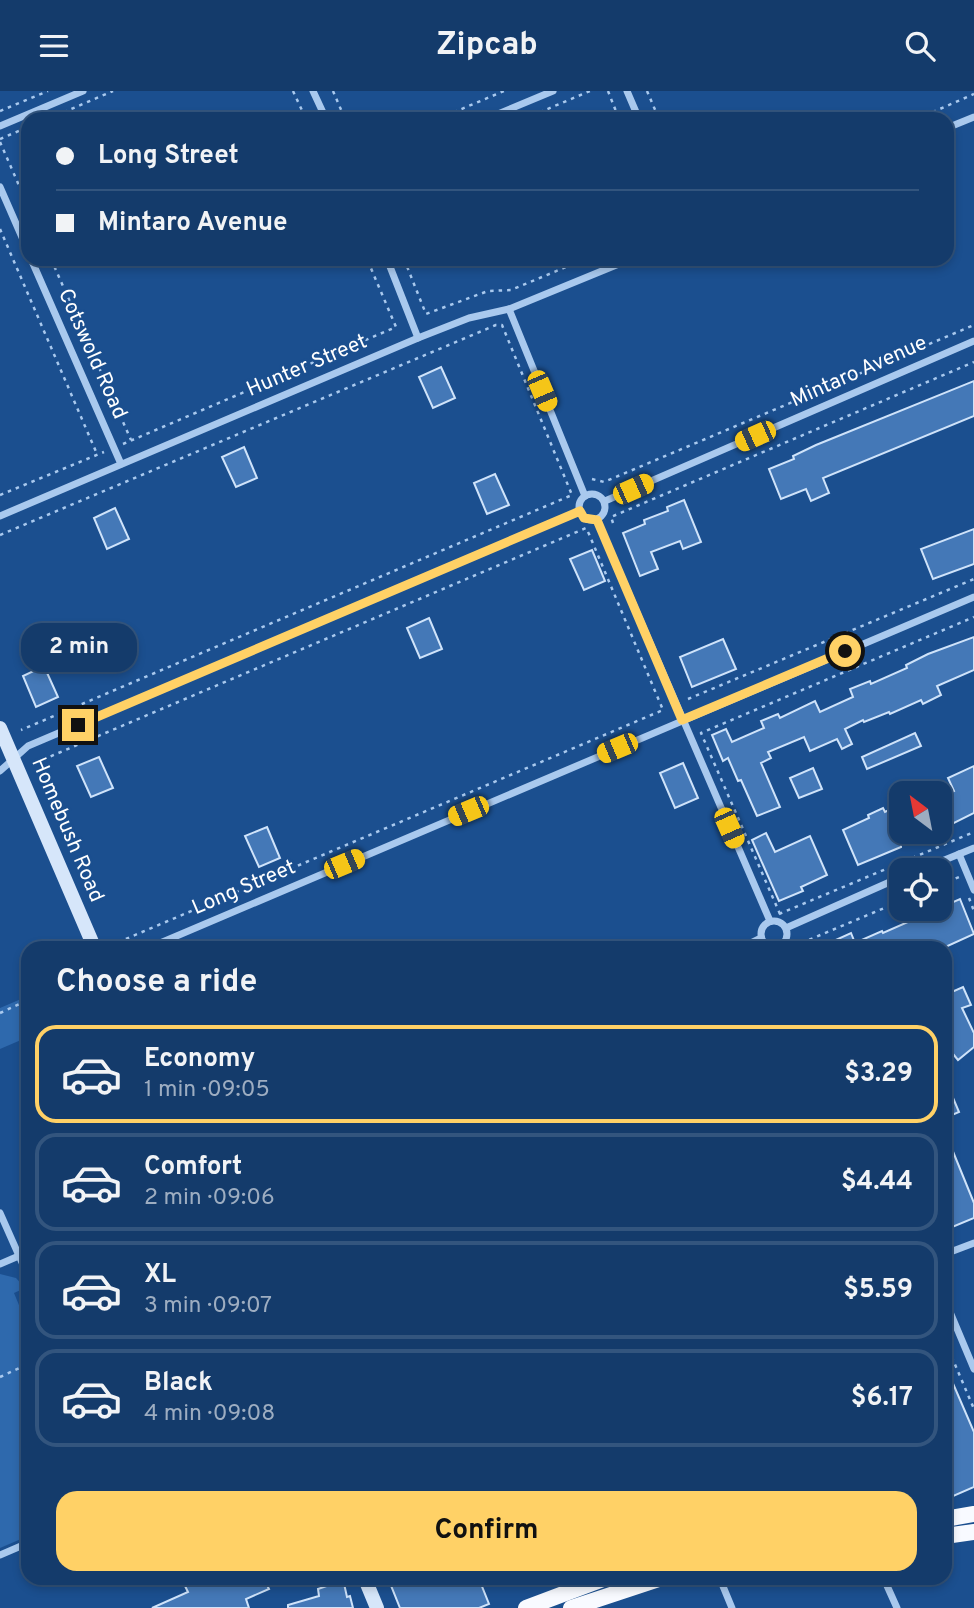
<!DOCTYPE html>
<meta charset="utf-8">
<style>
body{margin:0;font-family:Overpass,sans-serif;background:#214673;color:#f1f3f6;height:100vh;display:flex;flex-direction:column;font-size:26px;white-space:nowrap}
*{box-sizing:border-box;margin:0}
p{font-size:23px;color:#9dadc1}
.icon{flex:none;width:38px;height:38px;fill:none;stroke:currentColor;stroke-width:2;stroke-linecap:round;stroke-linejoin:round}
.map{position:relative;flex:1;overflow:hidden}
.details{position:absolute;left:21px;top:850px;width:931px;height:644px;display:flex;flex-direction:column;background:#143b6b;border-radius:21px;box-shadow:0 4px 10px #0003,0 0 0 2px #33557e}
.details>*{flex:none}
.guide{position:absolute;left:21px;top:21px;width:933px;height:154px;border-radius:21px;box-shadow:0 4px 10px #0003,0 0 0 2px #33557e;display:grid;align-content:center;height:154px;padding:0 35px;background:#143b6b}
.needle{width:46px;rotate:328deg}
.tools{position:absolute;left:889px;top:690px;display:grid;gap:14px}
.tools a{display:grid;place-items:center;width:63px;height:63px;border-radius:14px;background:#143b6b;box-shadow:0 4px 10px #0003,0 0 0 2px #33557e;font-size:35px}
.end{position:absolute;width:32px;height:32px;margin:-16px;border:9px solid #ffd166;background:#111;box-shadow:0 0 0 4px #111}
.from{border-radius:50%}
.bubble{position:absolute;height:49px;border-radius:21px;background:#143b6b;box-shadow:0 4px 10px #0003,0 0 0 2px #33557e;font-size:23px;font-weight:700;line-height:49px;text-align:center}
.car{position:absolute;width:21px;height:42px;margin:-21px -10px;border-radius:9px;box-shadow:0 0 5px 2px #0007;background:linear-gradient(#f5c518 24%,#345 0 40%,#f5c518 0 76%,#345 0 86%,#f5c518 0)}
.guide b{display:flex;align-items:center;gap:24px;height:66px;font-size:26px}
.guide b+b{border-top:2px solid #33557e}
.guide i{width:18px;height:18px;background:#f1f3f6}
ul{padding:0;list-style:none}
li{display:flex;align-items:center;gap:21px;height:98px;margin:0 14px 10px;padding:0 21px;border:4px solid #33557e;border-radius:21px}
li div{flex:1}
li b{display:block;font-size:26px}
li em{font-style:normal;font-weight:700}
li.current{border-color:#ffd166}
li>.icon{width:63px;height:63px;stroke-width:1.5}
h2{padding:0 35px;font-size:32px;line-height:84px}
.primary-button{display:flex;gap:14px;margin-top:auto;padding:14px 35px}
.primary-button a{flex:1;height:80px;border-radius:21px;background:#ffd166;color:#111;font-size:28px;font-weight:700;line-height:80px;text-align:center}
header{display:flex;justify-content:space-between;align-items:center;height:91px;padding:0 35px;background:#143b6b;font-size:32px;font-weight:700}
.map>svg:first-child{display:block}
.green{fill:#2e69ad}
.building{fill:#4478b7;stroke:#cfe3fa;stroke-width:2}
.lines{fill:none;stroke-linecap:round;stroke-linejoin:round}
.path{stroke:#a9c9ee;stroke-width:2.5;stroke-dasharray:3.5 5;stroke-linecap:butt}
.minor{stroke:#a9c9ee;stroke-width:7}
.secondary{stroke:#d6e6fa;stroke-width:14}
.trunk{stroke:#f8faff;stroke-width:16}
.route{stroke:#ffd166;stroke-width:9}
.labels{text-anchor:middle;dominant-baseline:central;stroke-width:5;stroke-linejoin:round;paint-order:stroke}
.street-label{font-size:21px;fill:#fff;stroke:#1b4f8f}
</style>
<header><svg class="icon" aria-label="menu" viewBox="0 0 24 24"><path d="M4 6h16M4 12h16M4 18h16"/></svg>Zipcab<svg class="icon" aria-label="search" viewBox="0 0 24 24"><circle cx="10" cy="10" r="6"/><path d="M15 15l6 6"/></svg></header>
<div class="map">
<svg width="974" height="1517" viewBox="0 0 974 1517">
<rect width="100%" height="100%" fill="#1b4f8f"/>
<g class="green">
<path d="M28 905V946L0 958V917Z"/>
<path d="M0 1183 16 1187 25 1197 14 1202 28 1236V1445L0 1457Z"/>
</g>
<g class="building">
<path d="M441 276 455 307 433 317 419 286Z"/>
<path d="M974 290V325L823 387 829 402 811 410 806 398 781 408 769 378 794 368 793 365 816 354Z"/>
<path d="M244 356 257 387 236 396 222 366Z"/>
<path d="M495 383 509 414 487 423 474 392Z"/>
<path d="M684 409 701 451 683 458 680 450 651 461 658 478 640 485 623 442 645 433 644 429 668 420 667 416Z"/>
<path d="M115 417 129 448 107 458 94 427Z"/>
<path d="M974 438V473L933 488 921 458Z"/>
<path d="M592 459 605 490 584 499 570 468Z"/>
<path d="M429 527 442 558 420 567 407 537Z"/>
<path d="M974 546V579L937 595 941 604 923 613 921 609 890 623 889 621 864 631 863 629 845 638 852 653 842 658 837 648 810 660 804 646 768 661 771 667 761 672 780 716 757 725 741 689 738 690 728 667 723 670 712 644 726 638 732 651 764 637 761 630 778 623 780 627 815 610 820 621 853 606 850 598 870 590 871 593 907 577 906 574 928 563Z"/>
<path d="M723 548 736 578 692 596 680 566Z"/>
<path d="M44 575 58 606 36 616 23 585Z"/>
<path d="M915 642 921 655 867 678 862 666Z"/>
<path d="M99 666 113 697 91 706 77 675Z"/>
<path d="M683 672 698 707 675 717 660 682Z"/>
<path d="M974 675V722L940 739V707L954 700 948 687Z"/>
<path d="M813 677 822 698 799 707 790 687Z"/>
<path d="M901 713V740H927L901 752V756L858 774 843 739 869 727 868 724 883 717 885 721Z"/>
<path d="M267 736 280 767 259 776 245 745Z"/>
<path d="M766 742 775 761 810 745 827 784 801 796 803 800 779 810 752 749Z"/>
<path d="M960 808 974 843 941 858H816L851 842 855 852 882 840 883 842Z"/>
<path d="M963 896 971 914 962 917 974 942V956L958 969 949 958 945 960V904Z"/>
<path d="M945 988 959 1021 945 1027Z"/>
<path d="M945 1041 974 1112V1127L945 1139Z"/>
<path d="M945 1274 974 1341V1396L951 1406 945 1391Z"/>
<path d="M200 1488H264L269 1498 246 1508 249 1517H152L188 1501 185 1495Z"/>
<path d="M334 1488H343L347 1506 350 1505 353 1517H288V1514L319 1505 318 1498 327 1495 325 1490Z"/>
<path d="M401 1488H479L489 1513 479 1517H400L390 1492Z"/>
</g>
<g class="lines">
<g class="path">
<path d="M293 0 306 28"/>
<path d="M333 0 345 28"/>
<path d="M608 0 619 28"/>
<path d="M647 0 659 28"/>
<path d="M0 20 48 0"/>
<path d="M48 28 113 0"/>
<path d="M438 28 504 0"/>
<path d="M524 28 590 0"/>
<path d="M917 28 974 3"/>
<path d="M0 48 28 36"/>
<path d="M0 51 28 115"/>
<path d="M0 138 97 363"/>
<path d="M51 168 131 349"/>
<path d="M404 168 426 223 488 200 511 199 585 168"/>
<path d="M123 353 396 236 367 168"/>
<path d="M592 388 604 391 974 234"/>
<path d="M0 404 104 361"/>
<path d="M613 432 611 426 974 271"/>
<path d="M0 444 496 234H502L572 404 21 639"/>
<path d="M688 608 974 488"/>
<path d="M35 672 586 437 589 443 663 619 114 853"/>
<path d="M940 794 959 786"/>
<path d="M969 807 974 820"/>
<path d="M779 823 974 741"/>
<path d="M780 823 701 642 974 526"/>
<path d="M796 858 799 853 901 810"/>
<path d="M0 922 28 909"/>
<path d="M945 1250 974 1318"/>
<path d="M0 1286 28 1273"/>
</g>
<g class="minor">
<path d="M313 0 326 28"/>
<path d="M627 0 639 28"/>
<path d="M486 28 553 0"/>
<path d="M0 35 83 0"/>
<path d="M947 37 974 26"/>
<path d="M0 96 28 160"/>
<path d="M31 168 121 373"/>
<path d="M387 168 418 247"/>
<path d="M509 218 585 405"/>
<circle cx="592" cy="416" r="13"/>
<path d="M605 410 974 250"/>
<path d="M0 425 418 247 469 227 509 218 631 168"/>
<path d="M597 429 770 830"/>
<path d="M0 680 28 655 580 420"/>
<path d="M959 763 974 799"/>
<path d="M920 779 974 757"/>
<circle cx="774" cy="843" r="13"/>
<path d="M786 837 901 786"/>
<path d="M146 858 974 506"/>
<path d="M739 858 761 847"/>
<path d="M0 1122 28 1185"/>
<path d="M945 1163 974 1152"/>
<path d="M0 1173 28 1161"/>
<path d="M945 1209 974 1278"/>
<path d="M0 1464 28 1452"/>
<path d="M720 1488 732 1517"/>
<path d="M884 1488 897 1517"/>
</g>
<g class="secondary">
<path d="M0 637 95 858"/>
<path d="M365 1488 377 1517"/>
</g>
<g class="trunk">
<path d="M945 1428 974 1423"/>
<path d="M945 1445 974 1441"/>
<path d="M526 1517 603 1488"/>
<path d="M571 1517 659 1488"/>
</g>
</g>
<g class="lines">
<path class="route" d="M78 634 580 420 584 427 597 429 682 629 845 560"/>
</g>
<g class="labels">
<g class="street-label">
<text transform="translate(92 263) rotate(66)">Cotswold Road</text>
<text transform="translate(307 275) rotate(-23)">Hunter Street</text>
<text transform="translate(859 281) rotate(-24)">Mintaro Avenue</text>
<text transform="translate(67 739) rotate(67)">Homebush Road</text>
<text transform="translate(244 797) rotate(-23)">Long Street</text>
</g>
</g>
</svg>
<div class="tools">
<a><svg class="needle" viewBox="-14 -14 28 28"><path d="M0-13l5 13h-10z" fill="#e53935"/><path d="M0 13l5-13h-10z" fill="#9dadc1"/></svg></a>
<a><svg class="icon" aria-label="locate" viewBox="0 0 24 24"><circle cx="12" cy="12" r="6"/><path d="M12 2v4M12 18v4M2 12h4M18 12h4"/></svg></a>
</div>
<i class="end from" style="left:845px;top:560px"></i>
<i class="end" style="left:78px;top:634px"></i>
<div class="bubble" style="left:21px;top:532px;width:116px">2 min</div>
<i class="car" style="left:542px;top:300px;rotate:157deg"></i>
<i class="car" style="left:755px;top:345px;rotate:246deg"></i>
<i class="car" style="left:633px;top:398px;rotate:66deg"></i>
<i class="car" style="left:617px;top:657px;rotate:247deg"></i>
<i class="car" style="left:468px;top:720px;rotate:247deg"></i>
<i class="car" style="left:729px;top:737px;rotate:156deg"></i>
<i class="car" style="left:344px;top:773px;rotate:67deg"></i>
<div class="guide">
<b><i class="from"></i>Long Street</b>
<b><i></i>Mintaro Avenue</b>
</div>
<section class="details">
<h2>Choose a ride</h2>
<ul>
<li class="current"><svg class="icon" aria-label="car" viewBox="0 0 24 24"><path d="M5 17H2v-5l4-1 3-4h7l3 4 3 1v5h-3M9 17h6M6 11h13"/><circle cx="7" cy="17" r="2"/><circle cx="17" cy="17" r="2"/></svg><div><b>Economy</b><p>1 min · 09:05</p></div><em>$3.29</em></li>
<li><svg class="icon" aria-label="car" viewBox="0 0 24 24"><path d="M5 17H2v-5l4-1 3-4h7l3 4 3 1v5h-3M9 17h6M6 11h13"/><circle cx="7" cy="17" r="2"/><circle cx="17" cy="17" r="2"/></svg><div><b>Comfort</b><p>2 min · 09:06</p></div><em>$4.44</em></li>
<li><svg class="icon" aria-label="car" viewBox="0 0 24 24"><path d="M5 17H2v-5l4-1 3-4h7l3 4 3 1v5h-3M9 17h6M6 11h13"/><circle cx="7" cy="17" r="2"/><circle cx="17" cy="17" r="2"/></svg><div><b>XL</b><p>3 min · 09:07</p></div><em>$5.59</em></li>
<li><svg class="icon" aria-label="car" viewBox="0 0 24 24"><path d="M5 17H2v-5l4-1 3-4h7l3 4 3 1v5h-3M9 17h6M6 11h13"/><circle cx="7" cy="17" r="2"/><circle cx="17" cy="17" r="2"/></svg><div><b>Black</b><p>4 min · 09:08</p></div><em>$6.17</em></li>
</ul>
<div class="primary-button"><a>Confirm</a></div>
</section>
</div>
